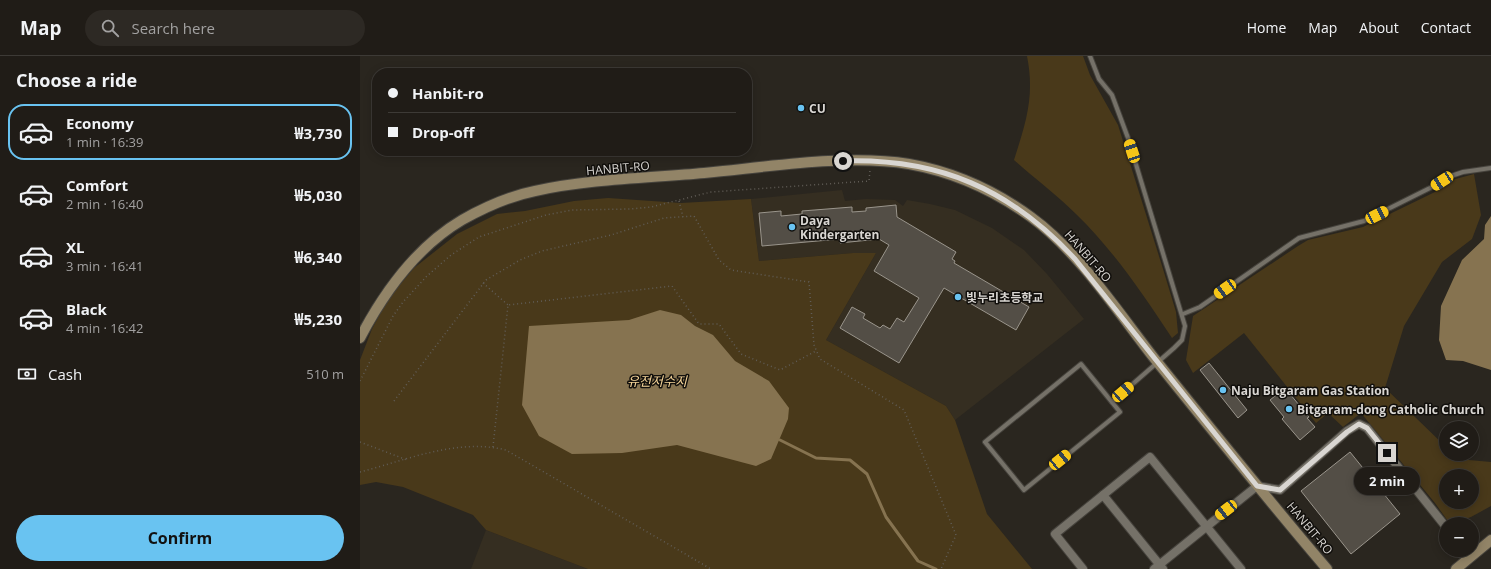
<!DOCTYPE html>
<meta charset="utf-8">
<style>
body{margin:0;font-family:"Open Sans","Noto Sans KR",sans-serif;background:#2d2924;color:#f1f3f6;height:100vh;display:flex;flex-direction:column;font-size:15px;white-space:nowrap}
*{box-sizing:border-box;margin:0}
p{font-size:13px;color:#a2a1a1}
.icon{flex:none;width:22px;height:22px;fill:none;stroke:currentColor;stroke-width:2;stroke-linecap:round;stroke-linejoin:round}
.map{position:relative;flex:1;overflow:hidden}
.side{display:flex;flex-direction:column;background:#201c17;width:360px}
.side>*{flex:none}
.top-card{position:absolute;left:12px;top:12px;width:380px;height:88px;border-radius:16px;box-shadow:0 2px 10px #0003,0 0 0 1px #3d3a36;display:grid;align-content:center;height:88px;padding:0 16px;background:#201c17}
.buttons{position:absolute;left:1079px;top:365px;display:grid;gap:8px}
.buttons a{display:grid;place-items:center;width:40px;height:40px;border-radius:50%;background:#201c17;box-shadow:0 2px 10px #0003,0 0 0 1px #3d3a36;font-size:20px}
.end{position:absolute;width:18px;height:18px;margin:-9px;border:5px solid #d9d6d2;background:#111;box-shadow:0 0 0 2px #111}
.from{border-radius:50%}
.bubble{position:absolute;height:28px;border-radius:14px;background:#201c17;box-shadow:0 2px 10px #0003,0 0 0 1px #3d3a36;font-size:13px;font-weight:700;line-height:28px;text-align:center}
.car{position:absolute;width:12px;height:24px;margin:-12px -6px;border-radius:5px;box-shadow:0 0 3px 1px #0007;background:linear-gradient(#f5c518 24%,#345 0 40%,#f5c518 0 76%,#345 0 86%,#f5c518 0)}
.top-card b{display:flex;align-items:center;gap:14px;height:38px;font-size:15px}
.top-card b+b{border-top:1px solid #3d3a36}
.top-card i{width:10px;height:10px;background:#f1f3f6}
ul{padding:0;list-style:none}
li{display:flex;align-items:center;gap:12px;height:56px;margin:0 8px 6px;padding:0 8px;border:2px solid transparent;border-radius:16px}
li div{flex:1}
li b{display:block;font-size:15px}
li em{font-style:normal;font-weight:700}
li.on{border-color:#69c3f1}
li>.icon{width:36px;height:36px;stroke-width:1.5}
h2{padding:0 16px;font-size:18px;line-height:48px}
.pay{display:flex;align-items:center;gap:10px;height:44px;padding:0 16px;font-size:15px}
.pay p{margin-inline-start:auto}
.cta{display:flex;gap:8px;margin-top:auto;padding:8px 16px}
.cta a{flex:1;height:46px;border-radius:24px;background:#69c3f1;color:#111;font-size:16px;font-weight:700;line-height:46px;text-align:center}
header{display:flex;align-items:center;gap:24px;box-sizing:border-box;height:56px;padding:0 20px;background:#201c17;border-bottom:1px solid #3d3a36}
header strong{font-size:19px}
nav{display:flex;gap:22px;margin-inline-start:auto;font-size:14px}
.search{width:280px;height:36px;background:#2d2924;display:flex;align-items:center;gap:10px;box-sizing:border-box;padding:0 14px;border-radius:22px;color:#a2a1a1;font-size:15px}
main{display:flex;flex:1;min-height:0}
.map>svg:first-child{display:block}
.built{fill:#352e21}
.green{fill:#49391a;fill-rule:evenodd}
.water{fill:#867350}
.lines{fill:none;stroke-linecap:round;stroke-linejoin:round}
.stream{stroke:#867350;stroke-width:3}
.building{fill:#534e46;stroke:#9a958c}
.lane-casing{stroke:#46433d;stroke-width:6}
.street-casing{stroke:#46433d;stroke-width:10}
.secondary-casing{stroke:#46433d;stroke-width:12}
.path{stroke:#615d57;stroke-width:1.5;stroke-dasharray:1 3;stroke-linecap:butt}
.lane{stroke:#757168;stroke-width:4}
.street{stroke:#757168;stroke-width:8}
.secondary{stroke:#928467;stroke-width:10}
.route{stroke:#d9d6d2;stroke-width:5}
.poi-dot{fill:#69c3f1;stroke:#110f0c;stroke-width:1.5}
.labels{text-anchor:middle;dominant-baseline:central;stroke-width:3;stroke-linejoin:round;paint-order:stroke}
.poi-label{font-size:12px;font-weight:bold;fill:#d9d6d2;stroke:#110f0c;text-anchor:start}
.street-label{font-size:12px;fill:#d9d6d2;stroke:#110f0c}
.water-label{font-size:13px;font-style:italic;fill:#f6d599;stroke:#110f0c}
</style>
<header>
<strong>Map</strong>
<div class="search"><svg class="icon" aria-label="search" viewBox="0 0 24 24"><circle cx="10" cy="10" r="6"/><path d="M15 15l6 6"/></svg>Search here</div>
<nav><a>Home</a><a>Map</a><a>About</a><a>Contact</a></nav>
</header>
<main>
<section class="side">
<h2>Choose a ride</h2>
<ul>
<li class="on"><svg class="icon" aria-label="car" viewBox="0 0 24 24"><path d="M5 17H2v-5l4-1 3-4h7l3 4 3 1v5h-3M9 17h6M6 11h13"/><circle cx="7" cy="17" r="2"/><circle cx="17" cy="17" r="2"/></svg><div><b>Economy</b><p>1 min · 16:39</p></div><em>₩3,730</em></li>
<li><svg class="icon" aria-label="car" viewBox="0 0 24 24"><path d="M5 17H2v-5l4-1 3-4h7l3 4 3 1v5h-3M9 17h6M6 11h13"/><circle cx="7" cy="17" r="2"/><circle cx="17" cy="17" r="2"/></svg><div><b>Comfort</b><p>2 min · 16:40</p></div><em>₩5,030</em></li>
<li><svg class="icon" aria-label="car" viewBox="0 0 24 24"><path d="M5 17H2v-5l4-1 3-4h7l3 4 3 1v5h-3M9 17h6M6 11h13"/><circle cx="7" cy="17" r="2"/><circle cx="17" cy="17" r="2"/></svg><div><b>XL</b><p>3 min · 16:41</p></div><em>₩6,340</em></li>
<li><svg class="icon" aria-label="car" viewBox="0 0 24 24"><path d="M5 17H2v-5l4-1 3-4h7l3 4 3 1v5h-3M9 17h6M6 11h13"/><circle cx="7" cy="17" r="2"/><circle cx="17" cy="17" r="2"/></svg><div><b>Black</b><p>4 min · 16:42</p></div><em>₩5,230</em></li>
</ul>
<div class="pay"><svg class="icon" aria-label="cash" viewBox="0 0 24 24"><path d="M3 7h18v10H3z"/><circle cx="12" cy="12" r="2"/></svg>Cash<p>510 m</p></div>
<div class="cta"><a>Confirm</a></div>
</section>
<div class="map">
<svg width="1131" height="513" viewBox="0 0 1131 513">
<rect width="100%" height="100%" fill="#2a261f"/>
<g class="built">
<path d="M482 134 485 145 506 143 535 144 543 150 547 144 570 148 595 154 632 172 664 194 687 218 724 263 595 364 586 350 466 284 516 197H493L399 205 391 143Z"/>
<path d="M126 474 228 513H111Z"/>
</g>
<g class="green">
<path d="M667 0H723L730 19 758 69 803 213 816 256 818 277 812 282C783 238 754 195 716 158 697 139 674 122 654 104 666 66 675 40 667 0Z"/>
<path d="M1114 118 1121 159 1112 183 1082 206 1044 270 1025 332 1086 391V398H1093L1098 403 1131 406V450L1111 461 1090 468 1075 447 1001 357 983 371 968 357 956 367 884 277 833 317 826 304 833 260 938 190 948 184 1003 171 1077 135 1092 124ZM1086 420H1112V446H1086Z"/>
<path d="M248 142 321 147 391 143 399 205 493 197H516L466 284 586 350 595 364 627 458 672 513H228L126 474 113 459 43 431 16 426 0 429V304L12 273 28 243 54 212 97 178 137 158 165 155 214 145Z"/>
</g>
<g class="water">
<path d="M1131 160V314L1103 305 1086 304 1079 284 1081 250 1102 204 1124 183 1125 169Z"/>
<path d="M300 254 321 259 335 270 353 279 375 305 409 325 429 352 428 363 411 403 396 410 317 389 262 397 212 398 179 380 162 349 169 270 269 264Z"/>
</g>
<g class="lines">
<path class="stream" d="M420 384 456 402 490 404 507 418 526 461 558 505 576 513"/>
</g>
<g class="building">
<path d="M536 149 537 161 596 196 592 203 595 205 594 207 669 251 656 274 584 232 539 307 480 272 492 251 505 258 503 262 520 272 523 269 530 273 537 262 544 266 559 242 514 215 529 189 519 183 480 187V183L402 190 399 157 421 155V160L442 158V155L492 151V156L506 155V152Z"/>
<path d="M849 307 887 354 878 362 840 314Z"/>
<path d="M925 332 949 361 947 362 955 371 940 384 922 363 924 361 910 344Z"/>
<path d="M990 396 1040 458 991 498 941 435Z"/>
</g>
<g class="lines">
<defs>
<g id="lane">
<path d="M730 0 739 23 752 39 768 82 825 270 822 284 814 292 752 346"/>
<path d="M823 258 840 251 939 182 1004 165 1074 130 1091 120 1103 116 1131 112"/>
<path d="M721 308 760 356 664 434 625 386Z"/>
</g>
<g id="street">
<path d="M743 439 803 513"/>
<path d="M1104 494 1110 501"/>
<path d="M723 513 695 478 790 401 881 513"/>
<path d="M794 513 897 430 920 434 987 375 999 368 1007 372 1086 471"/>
</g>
<g id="secondary">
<path d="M0 282C24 236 58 190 102 164 125 151 150 140 175 135 229 123 289 122 344 117 408 111 486 98 549 108 594 116 634 134 671 161 718 195 758 256 794 302 851 373 908 444 967 513"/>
<path d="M1096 513 1131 484"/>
</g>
</defs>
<use href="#lane" class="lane-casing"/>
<use href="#street" class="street-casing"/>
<use href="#secondary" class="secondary-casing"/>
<g class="path">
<path d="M319 145 323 161"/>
<path d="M123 227 148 249"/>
<path d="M0 325 33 260 43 246 67 220 91 199 119 181 186 159 212 154 270 153 291 151 351 136 509 125 510 114"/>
<path d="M34 345 126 224 160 204 182 195 251 179 304 162 334 160 359 204 371 214 449 226 454 289 460 303 544 354 596 479 581 513"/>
<path d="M0 386 47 404"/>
<path d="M133 391 148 249 312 230 339 268H359L381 298 420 314 456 295"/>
<path d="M0 416C47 404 97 382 146 394L351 513"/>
</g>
<use href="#lane" class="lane"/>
<use href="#street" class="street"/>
<use href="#secondary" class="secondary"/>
</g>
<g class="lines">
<path class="route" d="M483 105C579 102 650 133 715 203L897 430 920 434 987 376 999 368 1007 372 1027 397"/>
</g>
<g class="poi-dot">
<circle cx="441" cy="52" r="4"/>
<circle cx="432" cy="171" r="4"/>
<circle cx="598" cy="241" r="4"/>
<circle cx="863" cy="334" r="4"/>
<circle cx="929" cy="353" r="4"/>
</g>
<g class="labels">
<g class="poi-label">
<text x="449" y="52">CU</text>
<text x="440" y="164">Daya<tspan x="440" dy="14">Kindergarten</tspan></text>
<text x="606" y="241">빛누리초등학교</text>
<text x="871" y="334">Naju Bitgaram Gas Station</text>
<text x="937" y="353">Bitgaram-dong Catholic Church</text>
</g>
<g class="street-label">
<text transform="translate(258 112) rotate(-5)">HANBIT-RO</text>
<text transform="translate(728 200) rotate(49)">HANBIT-RO</text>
<text transform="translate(950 472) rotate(50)">HANBIT-RO</text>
</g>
<g class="water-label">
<text x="297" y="325">유전저수지</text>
</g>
</g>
</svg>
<div class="buttons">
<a><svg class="icon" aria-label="layers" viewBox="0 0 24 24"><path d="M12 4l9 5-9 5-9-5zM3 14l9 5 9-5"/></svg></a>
<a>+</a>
<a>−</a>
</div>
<i class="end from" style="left:483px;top:105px"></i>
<i class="end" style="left:1027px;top:397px"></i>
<div class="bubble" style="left:994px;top:411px;width:66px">2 min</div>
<i class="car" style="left:772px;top:95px;rotate:342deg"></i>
<i class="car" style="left:1082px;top:125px;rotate:237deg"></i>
<i class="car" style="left:1017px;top:159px;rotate:63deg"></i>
<i class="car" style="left:865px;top:233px;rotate:235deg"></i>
<i class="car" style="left:763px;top:336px;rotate:49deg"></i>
<i class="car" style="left:700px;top:404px;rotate:51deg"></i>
<i class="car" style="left:866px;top:454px;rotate:232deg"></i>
<div class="top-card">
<b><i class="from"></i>Hanbit-ro</b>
<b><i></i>Drop-off</b>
</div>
</div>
</main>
